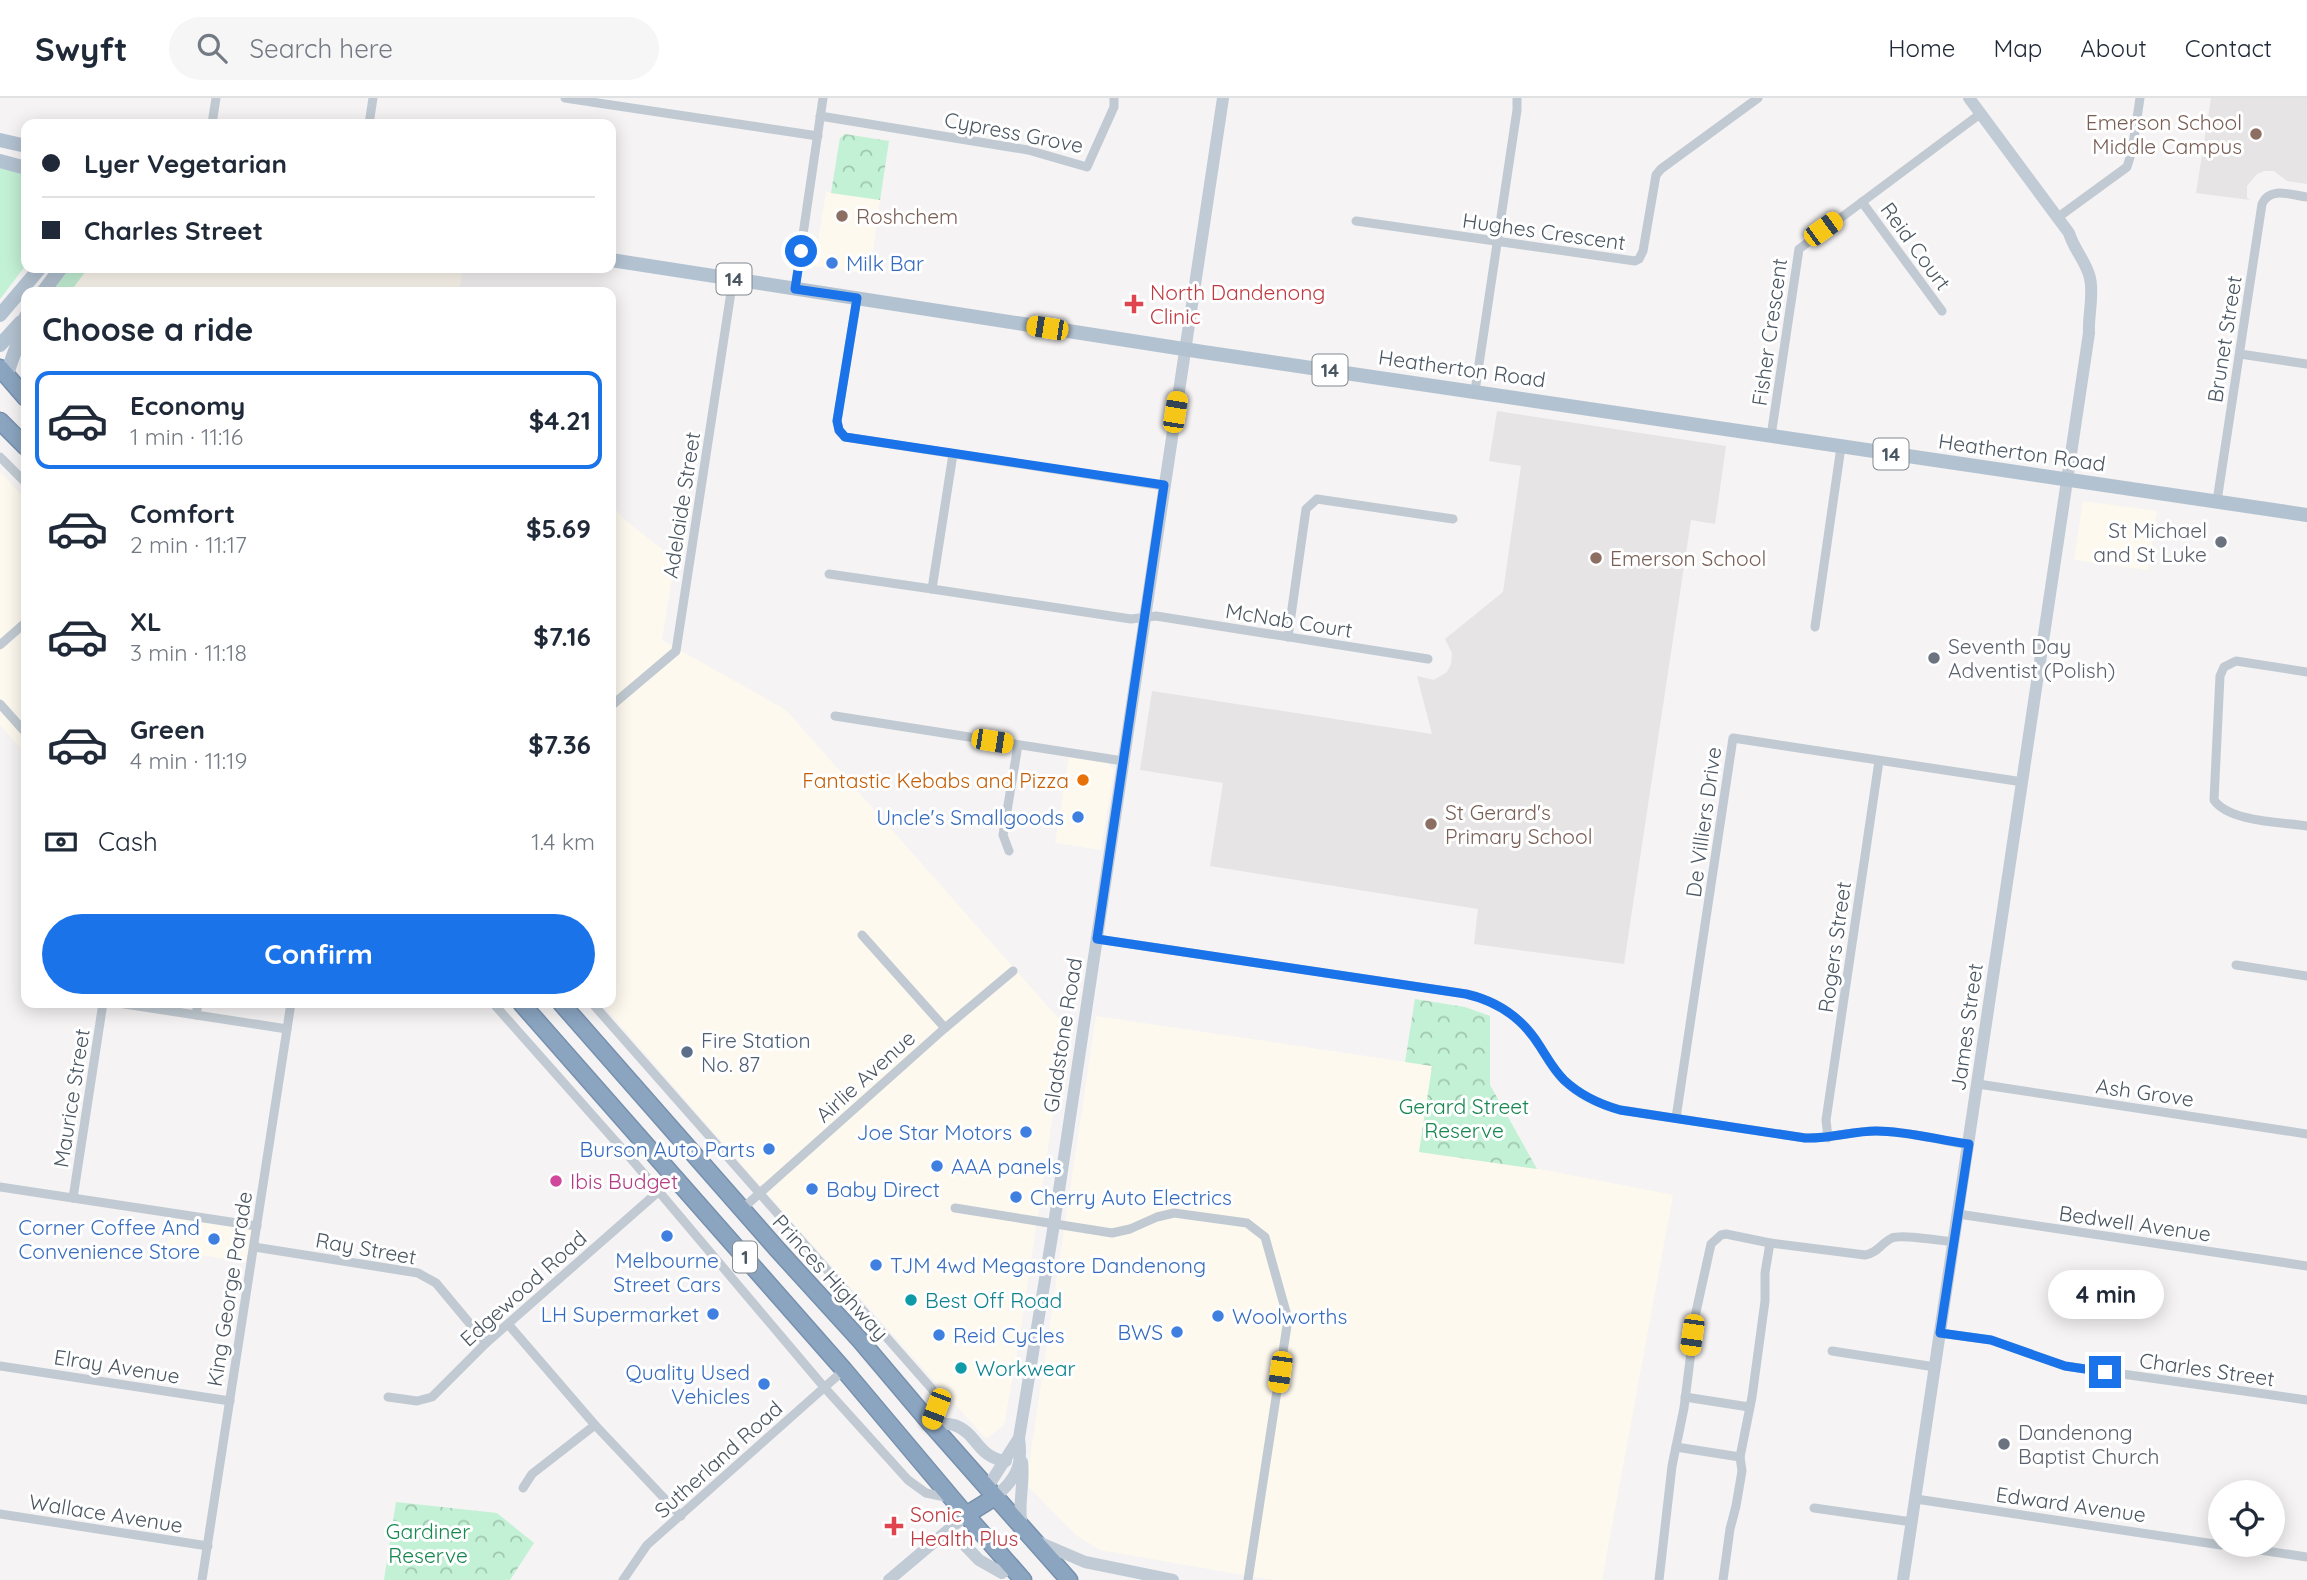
<!DOCTYPE html>
<meta charset="utf-8">
<style>
body{margin:0;font-family:Quicksand,sans-serif;background:#f6f6f7;color:#1f2937;height:100vh;display:flex;flex-direction:column;font-size:26px;white-space:nowrap}
*{box-sizing:border-box;margin:0}
p{font-size:23px;color:#747a83}
.icon{flex:none;width:38px;height:38px;fill:none;stroke:currentColor;stroke-width:2;stroke-linecap:round;stroke-linejoin:round}
.map{position:relative;flex:1;overflow:hidden}
.side{position:absolute;left:21px;top:189px;width:595px;height:721px;display:flex;flex-direction:column;background:#fff;border-radius:14px;box-shadow:0 4px 18px #0003}
.side>*{flex:none}
.guide{position:absolute;left:21px;top:21px;width:595px;height:154px;border-radius:14px;box-shadow:0 4px 18px #0003;display:grid;align-content:center;height:154px;padding:0 21px;background:#fff}
.controls{position:absolute;left:2208px;top:1382px;display:grid;gap:14px}
.controls a{display:grid;place-items:center;width:77px;height:77px;border-radius:50%;background:#fff;box-shadow:0 4px 18px #0003;font-size:35px}
.end{position:absolute;width:32px;height:32px;margin:-16px;border:9px solid #1a73e8;background:#fff;box-shadow:0 0 0 4px #fff}
.from{border-radius:50%}
.bubble{position:absolute;height:49px;border-radius:24px;background:#fff;box-shadow:0 4px 18px #0003;font-size:23px;font-weight:700;line-height:49px;text-align:center}
.car{position:absolute;width:21px;height:42px;margin:-21px -10px;border-radius:9px;box-shadow:0 0 5px 2px #0007;background:linear-gradient(#f5c518 24%,#345 0 40%,#f5c518 0 76%,#345 0 86%,#f5c518 0)}
.guide b{display:flex;align-items:center;gap:24px;height:66px;font-size:26px}
.guide b+b{border-top:2px solid #e0e1e3}
.guide i{width:18px;height:18px;background:#1f2937}
ul{padding:0;list-style:none}
li{display:flex;align-items:center;gap:21px;height:98px;margin:0 14px 10px;padding:0 7px;border:4px solid transparent;border-radius:14px}
li div{flex:1}
li b{display:block;font-size:26px}
li em{font-style:normal;font-weight:700}
li.current{border-color:#1a73e8}
li>.icon{width:63px;height:63px;stroke-width:1.5}
h2{padding:0 21px;font-size:32px;line-height:84px}
.pay{display:flex;align-items:center;gap:18px;height:77px;padding:0 21px;font-size:26px}
.pay p{margin-inline-start:auto}
.action{display:flex;gap:14px;margin-top:auto;padding:14px 21px}
.action a{flex:1;height:80px;border-radius:42px;background:#1a73e8;color:#fff;font-size:28px;font-weight:700;line-height:80px;text-align:center}
header{display:flex;align-items:center;gap:42px;box-sizing:border-box;height:98px;padding:0 35px;background:#fff;border-bottom:2px solid #e0e1e3}
header strong{font-size:33px}
nav{display:flex;gap:38px;margin-inline-start:auto;font-size:24px}
.search{width:490px;height:63px;background:#f6f6f7;display:flex;align-items:center;gap:18px;box-sizing:border-box;padding:0 24px;border-radius:38px;color:#747a83;font-size:26px}
.map>svg:first-child{display:block}
.commercial{fill:#fdf9ef}
.education{fill:#e6e4e5}
.grass{fill:#c3f1d5}
.park{fill:url(#park-crowns)}
.lines{fill:none;stroke-linecap:round;stroke-linejoin:round}
.highway-casing{stroke:#7690ad;stroke-width:19}
.street{stroke:#c1cad2;stroke-width:9}
.secondary{stroke:#c1cbd6;stroke-width:12}
.primary{stroke:#b3c2d1;stroke-width:14}
.highway{stroke:#8ba5c1;stroke-width:16}
.route{stroke:#1a73e8;stroke-width:9}
.education-dot{fill:#8d6e63;stroke:#fff;stroke-width:2.5}
.shop-dot{fill:#3f7fe0;stroke:#fff;stroke-width:2.5}
.health-dot{fill:#e0444e;stroke:#fff;stroke-width:2.5}
.worship-dot{fill:#6b7280;stroke:#fff;stroke-width:2.5}
.food-dot{fill:#e8710a;stroke:#fff;stroke-width:2.5}
.service-dot{fill:#5c6f8a;stroke:#fff;stroke-width:2.5}
.hotel-dot{fill:#d1479c;stroke:#fff;stroke-width:2.5}
.culture-dot{fill:#0f9aa8;stroke:#fff;stroke-width:2.5}
.labels{text-anchor:middle;dominant-baseline:central;stroke-width:6;stroke-linejoin:round;paint-order:stroke}
.shield{fill:#fff;stroke:#808990;stroke-width:2}
.shield-label{font-size:19px;font-weight:bold;fill:#4a5661}
.education-label{font-size:21px;fill:#785e54;stroke:#fff;text-anchor:start}
.street-label{font-size:21px;fill:#4a5661;stroke:#fff}
.shop-label{font-size:21px;fill:#366cbe;stroke:#fff;text-anchor:start}
.health-label{font-size:21px;fill:#be3a42;stroke:#fff;text-anchor:start}
.worship-label{font-size:21px;fill:#5b616d;stroke:#fff;text-anchor:start}
.food-label{font-size:21px;fill:#c56008;stroke:#fff;text-anchor:end}
.service-label{font-size:21px;fill:#4e5e75;stroke:#fff;text-anchor:start}
.park-label{font-size:21px;fill:#17864f;stroke:#fff}
.hotel-label{font-size:21px;fill:#b23c85;stroke:#fff;text-anchor:start}
.culture-label{font-size:21px;fill:#0d838f;stroke:#fff;text-anchor:start}
</style>
<header>
<strong>Swyft</strong>
<div class="search"><svg class="icon" aria-label="search" viewBox="0 0 24 24"><circle cx="10" cy="10" r="6"/><path d="M15 15l6 6"/></svg>Search here</div>
<nav><a>Home</a><a>Map</a><a>About</a><a>Contact</a></nav>
</header>
<div class="map">
<svg width="2307" height="1482" viewBox="0 0 2307 1482">
<defs>
<pattern id="park-crowns" width="20" height="18" patternUnits="userSpaceOnUse" patternTransform="scale(1.75)"><rect width="20" height="18" fill="#c3f1d5"/><path d="M2 6a3 3 0 1 1 6 0M12 15a3 3 0 1 1 6 0" fill="none" stroke="#a0c6b0"/></pattern>
</defs>
<rect width="100%" height="100%" fill="#f5f3f3"/>
<g class="commercial">
<path d="M826 94 880 102 870 176 814 168Z"/>
<path d="M89 170H463L459 194H70Z"/>
<path d="M0 373 26 402V656L0 627Z"/>
<path d="M2083 403 2157 413 2148 472 2074 462Z"/>
<path d="M611 406 625 422 675 461 662 542 786 612 1066 929 1017 1257 1004 1327 986 1341 761 1089 601 905H611Z"/>
<path d="M1069 659 1108 665 1114 672 1101 752 1055 745Z"/>
<path d="M1096 918 1433 968 1419 1054 1545 1072 1673 1097 1602 1482H1275L1260 1480 1100 1452 1076 1437 1026 1386Z"/>
<path d="M171 1120 251 1132 246 1164 166 1152Z"/>
</g>
<g class="education">
<path d="M2211 0H2307V86L2287 83 2274 73H2264L2257 76 2247 88V100L2250 102 2196 95Z"/>
<path d="M1497 313 1726 348 1715 426 1691 422 1624 866 1474 846 1478 811 1210 768 1223 685 1140 672 1152 593 1432 636 1417 578 1434 582 1447 574 1451 566 1452 555 1445 541 1503 494 1521 368 1489 363Z"/>
</g>
<g class="grass">
<path d="M0 70 26 76V167L0 201Z"/>
<path d="M70 170H88L70 194H52Z"/>
</g>
<g class="park">
<path d="M845 36 889 43 880 102 831 95 840 40Z"/>
<path d="M1415 901 1465 909 1490 918V987L1537 1071 1419 1054 1432 968 1405 964Z"/>
<path d="M396 1404 497 1415 534 1445 510 1482H384Z"/>
</g>
<g class="lines">
<defs>
<g id="highway">
<path d="M0 270 26 300"/>
<path d="M0 323 26 349"/>
<path d="M521 905 844 1272 966 1417 1023 1482"/>
<path d="M561 905 777 1151 860 1242 931 1326 1069 1482"/>
<path d="M966 1417 995 1399"/>
</g>
</defs>
<use href="#highway" class="highway-casing"/>
<g class="street">
<path d="M565 0 818 38"/>
<path d="M820 18 1028 52 1087 69 1114 9V0"/>
<path d="M212 26 216 0"/>
<path d="M369 26 373 0"/>
<path d="M1862 104 1942 213"/>
<path d="M2057 120 2127 69 2132 53 2140 0"/>
<path d="M1356 123 1635 163 1639 161 1643 153 1656 77 1661 71 1758 0"/>
<path d="M795 191 823 0"/>
<path d="M857 200 837 323 839 333 845 339 1164 388"/>
<path d="M2240 256 2307 266"/>
<path d="M1475 293 1517 12V0"/>
<path d="M1771 338 1799 151 1980 16"/>
<path d="M953 356 932 491 1131 521 1156 518 1428 561"/>
<path d="M0 359 26 385"/>
<path d="M2217 403 2262 106C2270 88 2291 97 2307 99"/>
<path d="M829 476 932 491"/>
<path d="M1815 529 1841 349"/>
<path d="M1288 539 1306 411 1317 401 1453 421"/>
<path d="M0 547 26 524"/>
<path d="M2307 574 2236 563 2224 569 2220 578 2214 702C2229 724 2281 724 2307 728"/>
<path d="M0 606 26 635"/>
<path d="M611 608 676 553 733 181"/>
<path d="M835 618 1123 663"/>
<path d="M1009 753 1003 737 1018 647"/>
<path d="M862 837 945 930"/>
<path d="M1097 841 1466 896C1492 902 1517 916 1533 938 1543 951 1549 966 1560 978 1576 996 1598 1006 1621 1012L1805 1040C1829 1041 1852 1033 1876 1033 1906 1033 1938 1042 1969 1047"/>
<path d="M2236 867 2307 878"/>
<path d="M118 905 287 931"/>
<path d="M493 905 633 1063 824 1289 908 1382 926 1395 950 1400"/>
<path d="M592 905 932 1291C940 1304 936 1313 931 1326"/>
<path d="M196 917 198 905"/>
<path d="M1978 986 2307 1036"/>
<path d="M1676 1020 1733 640 2023 684"/>
<path d="M1828 1040 1826 1022 1879 663"/>
<path d="M0 1089 257 1128"/>
<path d="M73 1100 103 905"/>
<path d="M955 1110 1112 1135 1130 1131 1157 1119 1174 1115 1247 1125 1265 1139 1288 1221 1248 1482"/>
<path d="M742 1111 945 930 1013 873"/>
<path d="M1958 1116 2307 1168"/>
<path d="M254 1149 418 1175 436 1185 486 1245"/>
<path d="M508 1226 595 1327 681 1418"/>
<path d="M1940 1235 1991 1242 2065 1268 2307 1302"/>
<path d="M1832 1253 1935 1269"/>
<path d="M0 1268 230 1303"/>
<path d="M388 1299 417 1303 432 1299 486 1245 675 1079"/>
<path d="M1685 1299 1749 1309"/>
<path d="M1676 1349 1740 1359"/>
<path d="M523 1390 532 1376 595 1327"/>
<path d="M1916 1401 2221 1447"/>
<path d="M1814 1410 1912 1424"/>
<path d="M0 1416 208 1448"/>
<path d="M2226 1447 2307 1459"/>
<path d="M202 1482 291 905"/>
<path d="M623 1482 647 1447 844 1272"/>
<path d="M1659 1482 1672 1368 1684 1310 1696 1214 1711 1146 1721 1137 1726 1136 1770 1145 1865 1157C1878 1155 1881 1145 1892 1140 1902 1136 1942 1143 1954 1144"/>
<path d="M1723 1482 1730 1431 1736 1408 1742 1373 1740 1359 1752 1299 1765 1203V1175L1770 1145"/>
</g>
<g class="secondary">
<path d="M931 1326C939 1326 946 1325 954 1327 978 1335 976 1359 1006 1363"/>
<path d="M987 1390 1019 1340"/>
<path d="M995 1399C1016 1381 1023 1368 1019 1340L1054 1126 1223 0"/>
<path d="M1022 1429C1017 1406 1025 1386 1022 1364"/>
<path d="M947 1434 958 1440 979 1462 1002 1475 1010 1468"/>
<path d="M1036 1443 1085 1464 1173 1482"/>
<path d="M889 1482 966 1417"/>
<path d="M1903 1482 2089 235C2088 217 2094 198 2090 180 2086 163 2074 152 2069 135L1969 0"/>
</g>
<g class="primary">
<path d="M0 42 26 48"/>
<path d="M0 63 26 70"/>
<path d="M611 162 1203 254 2307 417"/>
<path d="M43 194 61 170"/>
<path d="M0 217 40 170"/>
<path d="M0 247 21 224"/>
<path d="M7 277C12 257 22 239 26 218"/>
</g>
<use href="#highway" class="highway"/>
</g>
<g class="lines">
<path class="route" d="M801 153 795 191 857 200 837 323 839 332 845 339 1164 387 1097 841 1466 896C1497 903 1522 920 1539 947 1547 959 1553 971 1564 982 1580 997 1599 1006 1620 1012L1805 1040C1830 1041 1852 1033 1876 1033 1907 1033 1938 1042 1969 1046L1940 1235 1991 1242 2065 1268 2105 1274"/>
</g>
<g class="education-dot">
<circle cx="2256" cy="36" r="7"/>
<circle cx="842" cy="118" r="7"/>
<circle cx="1596" cy="460" r="7"/>
<circle cx="1431" cy="726" r="7"/>
</g>
<g class="shop-dot">
<circle cx="832" cy="165" r="7"/>
<circle cx="1078" cy="719" r="7"/>
<circle cx="1026" cy="1034" r="7"/>
<circle cx="769" cy="1051" r="7"/>
<circle cx="937" cy="1068" r="7"/>
<circle cx="812" cy="1091" r="7"/>
<circle cx="1016" cy="1099" r="7"/>
<circle cx="667" cy="1138" r="7"/>
<circle cx="214" cy="1141" r="7"/>
<circle cx="876" cy="1167" r="7"/>
<circle cx="713" cy="1216" r="7"/>
<circle cx="1218" cy="1218" r="7"/>
<circle cx="1177" cy="1234" r="7"/>
<circle cx="939" cy="1237" r="7"/>
<circle cx="764" cy="1286" r="7"/>
</g>
<g class="health-dot">
<path d="M1130.5 195.5h7v7h7v7h-7v7h-7v-7h-7v-7h7z"/>
<path d="M890.5 1417.5h7v7h7v7h-7v7h-7v-7h-7v-7h7z"/>
</g>
<g class="worship-dot">
<circle cx="2221" cy="444" r="7"/>
<circle cx="1934" cy="560" r="7"/>
<circle cx="2004" cy="1346" r="7"/>
</g>
<circle class="food-dot" cx="1083" cy="682" r="7"/>
<circle class="service-dot" cx="687" cy="954" r="7"/>
<circle class="hotel-dot" cx="556" cy="1083" r="7"/>
<g class="culture-dot">
<circle cx="911" cy="1202" r="7"/>
<circle cx="961" cy="1270" r="7"/>
</g>
<g class="labels">
<g class="shield">
<rect x="716.5" y="165.5" width="35" height="31" rx="5"/>
<rect x="1312.5" y="256.5" width="35" height="31" rx="5"/>
<rect x="1873.5" y="340.5" width="35" height="31" rx="5"/>
<rect x="733" y="1143.5" width="24" height="31" rx="5"/>
</g>
<g class="shield-label">
<text x="734" y="181">14</text>
<text x="1330" y="272">14</text>
<text x="1891" y="356">14</text>
<text x="745" y="1159">1</text>
</g>
<g class="education-label">
<text x="2242" y="24" text-anchor="end">Emerson School<tspan x="2242" dy="24">Middle Campus</tspan></text>
<text x="856" y="118">Roshchem</text>
<text x="1610" y="460">Emerson School</text>
<text x="1445" y="714">St Gerard's<tspan x="1445" dy="24">Primary School</tspan></text>
</g>
<g class="street-label">
<text transform="translate(1014 34) rotate(11)">Cypress Grove</text>
<text transform="translate(1544 133) rotate(8)">Hughes Crescent</text>
<text transform="translate(1916 148) rotate(54)">Reid Court</text>
<text transform="translate(1769 234) rotate(-82)">Fisher Crescent</text>
<text transform="translate(2224 241) rotate(-81)">Brunet Street</text>
<text transform="translate(1462 270) rotate(8)">Heatherton Road</text>
<text transform="translate(2022 354) rotate(8)">Heatherton Road</text>
<text transform="translate(681 407) rotate(-81)">Adelaide Street</text>
<text transform="translate(1289 522) rotate(9)">McNab Court</text>
<text transform="translate(1703 724) rotate(-82)">De Villiers Drive</text>
<text transform="translate(1834 849) rotate(-82)">Rogers Street</text>
<text transform="translate(1966 929) rotate(-82)">James Street</text>
<text transform="translate(1062 937) rotate(-81)">Gladstone Road</text>
<text transform="translate(865 978) rotate(-42)">Airlie Avenue</text>
<text transform="translate(2145 994) rotate(8)">Ash Grove</text>
<text transform="translate(71 1000) rotate(-81)">Maurice Street</text>
<text transform="translate(2135 1125) rotate(8)">Bedwell Avenue</text>
<text transform="translate(366 1150) rotate(10)">Ray Street</text>
<text transform="translate(831 1179) rotate(48)">Princes Highway</text>
<text transform="translate(523 1190) rotate(-42)">Edgewood Road</text>
<text transform="translate(229 1191) rotate(-81)">King George Parade</text>
<text transform="translate(117 1268) rotate(9)">Elray Avenue</text>
<text transform="translate(2207 1271) rotate(8)">Charles Street</text>
<text transform="translate(718 1361) rotate(-42)">Sutherland Road</text>
<text transform="translate(2071 1406) rotate(8)">Edward Avenue</text>
<text transform="translate(106 1415) rotate(9)">Wallace Avenue</text>
</g>
<g class="shop-label">
<text x="846" y="165">Milk Bar</text>
<text x="1064" y="719" text-anchor="end">Uncle's Smallgoods</text>
<text x="1012" y="1034" text-anchor="end">Joe Star Motors</text>
<text x="755" y="1051" text-anchor="end">Burson Auto Parts</text>
<text x="951" y="1068">AAA panels</text>
<text x="826" y="1091">Baby Direct</text>
<text x="1030" y="1099">Cherry Auto Electrics</text>
<text x="200" y="1129" text-anchor="end">Corner Coffee And<tspan x="200" dy="24">Convenience Store</tspan></text>
<text x="667" y="1162" text-anchor="middle">Melbourne<tspan x="667" dy="24">Street Cars</tspan></text>
<text x="890" y="1167">TJM 4wd Megastore Dandenong</text>
<text x="699" y="1216" text-anchor="end">LH Supermarket</text>
<text x="1232" y="1218">Woolworths</text>
<text x="1163" y="1234" text-anchor="end">BWS</text>
<text x="953" y="1237">Reid Cycles</text>
<text x="750" y="1274" text-anchor="end">Quality Used<tspan x="750" dy="24">Vehicles</tspan></text>
</g>
<g class="health-label">
<text x="1150" y="194">North Dandenong<tspan x="1150" dy="24">Clinic</tspan></text>
<text x="910" y="1416">Sonic<tspan x="910" dy="24">Health Plus</tspan></text>
</g>
<g class="worship-label">
<text x="2207" y="432" text-anchor="end">St Michael<tspan x="2207" dy="24">and St Luke</tspan></text>
<text x="1948" y="548">Seventh Day<tspan x="1948" dy="24">Adventist (Polish)</tspan></text>
<text x="2018" y="1334">Dandenong<tspan x="2018" dy="24">Baptist Church</tspan></text>
</g>
<g class="food-label">
<text x="1069" y="682">Fantastic Kebabs and Pizza</text>
</g>
<g class="service-label">
<text x="701" y="942">Fire Station<tspan x="701" dy="24">No. 87</tspan></text>
</g>
<g class="park-label">
<text x="1464" y="1008">Gerard Street<tspan x="1464" dy="24">Reserve</tspan></text>
<text x="428" y="1433">Gardiner<tspan x="428" dy="24">Reserve</tspan></text>
</g>
<g class="hotel-label">
<text x="570" y="1083">Ibis Budget</text>
</g>
<g class="culture-label">
<text x="925" y="1202">Best Off Road</text>
<text x="975" y="1270">Workwear</text>
</g>
</g>
</svg>
<div class="controls">
<a><svg class="icon" aria-label="locate" viewBox="0 0 24 24"><circle cx="12" cy="12" r="6"/><path d="M12 2v4M12 18v4M2 12h4M18 12h4"/></svg></a>
</div>
<i class="end from" style="left:801px;top:153px"></i>
<i class="end" style="left:2105px;top:1274px"></i>
<div class="bubble" style="left:2048px;top:1172px;width:116px">4 min</div>
<i class="car" style="left:1823px;top:131px;rotate:54deg"></i>
<i class="car" style="left:1047px;top:230px;rotate:279deg"></i>
<i class="car" style="left:1175px;top:314px;rotate:9deg"></i>
<i class="car" style="left:992px;top:643px;rotate:99deg"></i>
<i class="car" style="left:1692px;top:1237px;rotate:188deg"></i>
<i class="car" style="left:1280px;top:1274px;rotate:188deg"></i>
<i class="car" style="left:936px;top:1311px;rotate:201deg"></i>
<div class="guide">
<b><i class="from"></i>Lyer Vegetarian</b>
<b><i></i>Charles Street</b>
</div>
<section class="side">
<h2>Choose a ride</h2>
<ul>
<li class="current"><svg class="icon" aria-label="car" viewBox="0 0 24 24"><path d="M5 17H2v-5l4-1 3-4h7l3 4 3 1v5h-3M9 17h6M6 11h13"/><circle cx="7" cy="17" r="2"/><circle cx="17" cy="17" r="2"/></svg><div><b>Economy</b><p>1 min · 11:16</p></div><em>$4.21</em></li>
<li><svg class="icon" aria-label="car" viewBox="0 0 24 24"><path d="M5 17H2v-5l4-1 3-4h7l3 4 3 1v5h-3M9 17h6M6 11h13"/><circle cx="7" cy="17" r="2"/><circle cx="17" cy="17" r="2"/></svg><div><b>Comfort</b><p>2 min · 11:17</p></div><em>$5.69</em></li>
<li><svg class="icon" aria-label="car" viewBox="0 0 24 24"><path d="M5 17H2v-5l4-1 3-4h7l3 4 3 1v5h-3M9 17h6M6 11h13"/><circle cx="7" cy="17" r="2"/><circle cx="17" cy="17" r="2"/></svg><div><b>XL</b><p>3 min · 11:18</p></div><em>$7.16</em></li>
<li><svg class="icon" aria-label="car" viewBox="0 0 24 24"><path d="M5 17H2v-5l4-1 3-4h7l3 4 3 1v5h-3M9 17h6M6 11h13"/><circle cx="7" cy="17" r="2"/><circle cx="17" cy="17" r="2"/></svg><div><b>Green</b><p>4 min · 11:19</p></div><em>$7.36</em></li>
</ul>
<div class="pay"><svg class="icon" aria-label="cash" viewBox="0 0 24 24"><path d="M3 7h18v10H3z"/><circle cx="12" cy="12" r="2"/></svg>Cash<p>1.4 km</p></div>
<div class="action"><a>Confirm</a></div>
</section>
</div>
